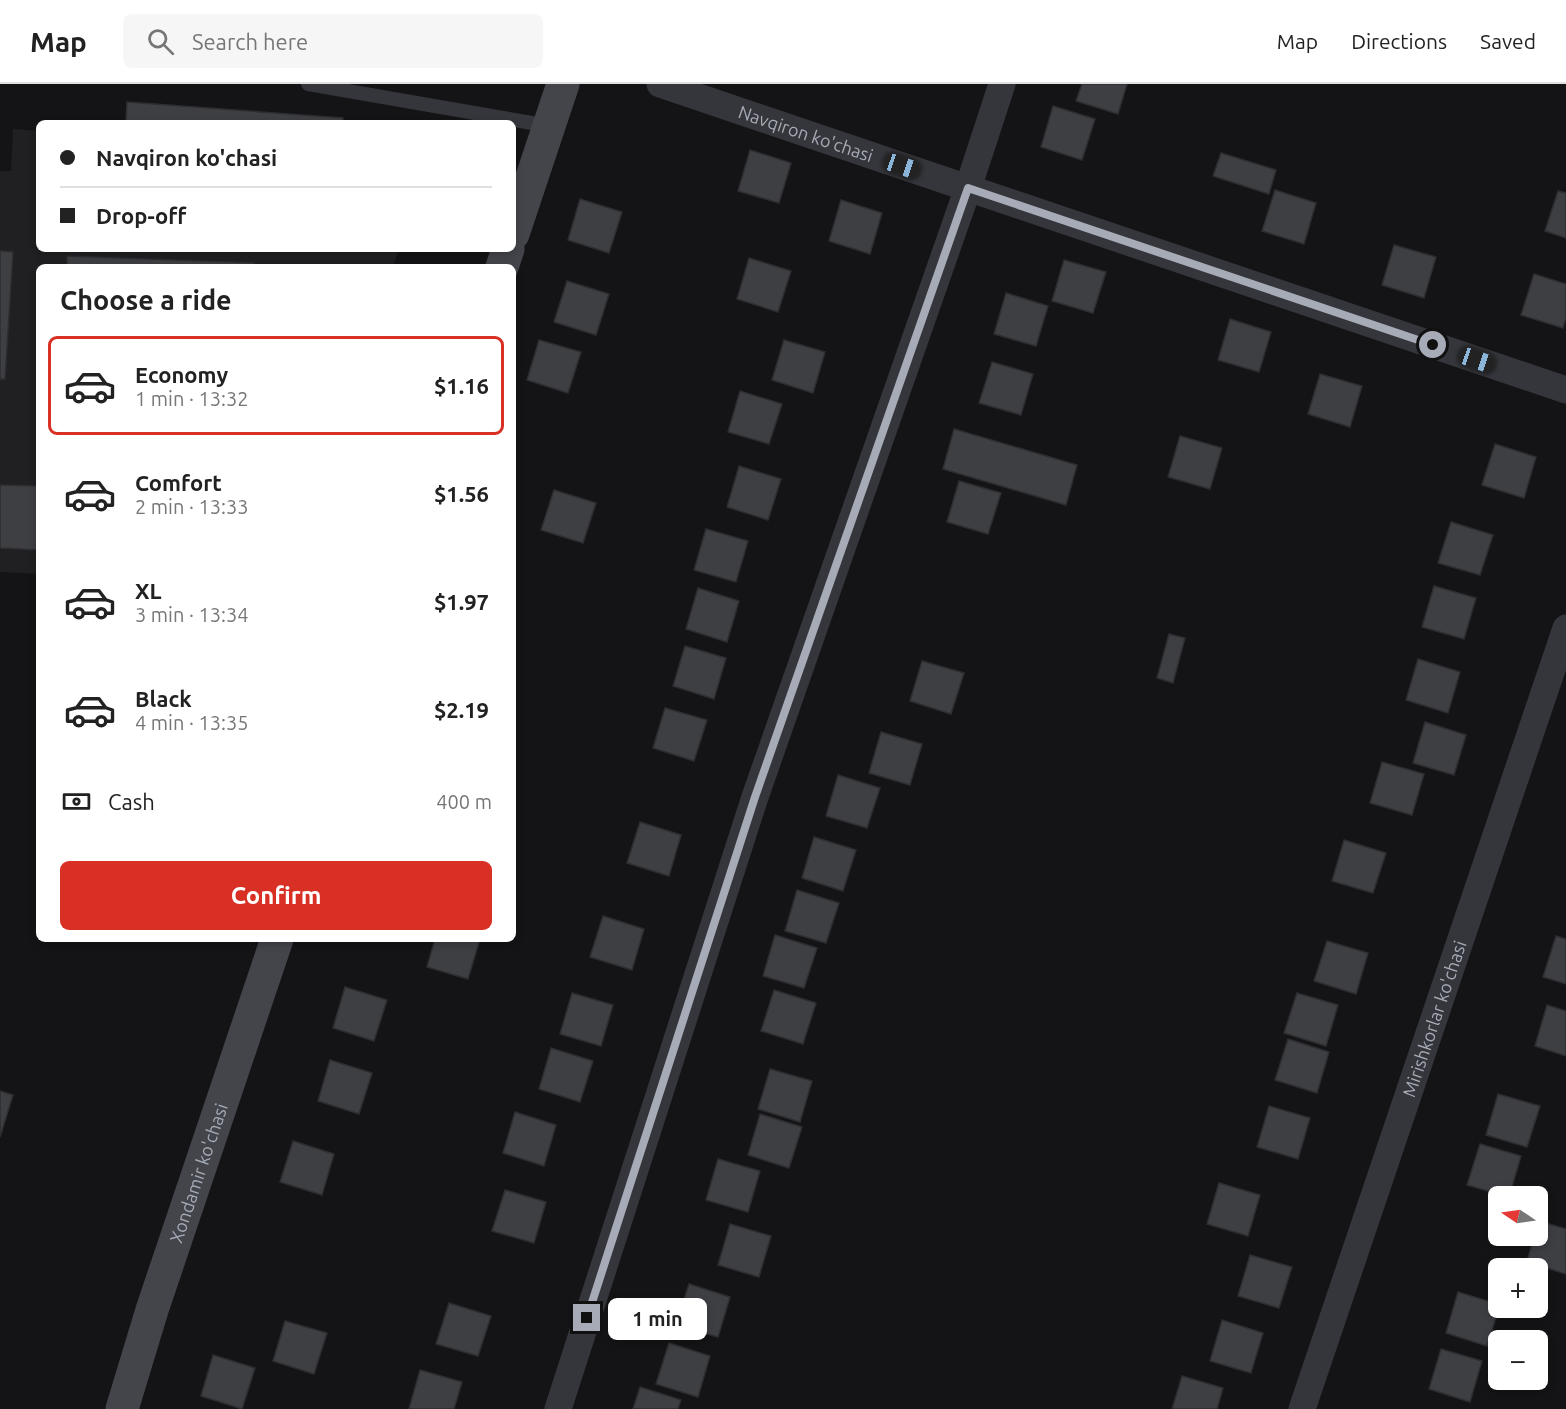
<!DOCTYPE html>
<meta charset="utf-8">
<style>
body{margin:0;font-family:Ubuntu,sans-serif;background:#f6f6f6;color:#222;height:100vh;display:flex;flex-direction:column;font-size:22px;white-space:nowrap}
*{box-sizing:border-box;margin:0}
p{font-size:20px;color:#767676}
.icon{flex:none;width:33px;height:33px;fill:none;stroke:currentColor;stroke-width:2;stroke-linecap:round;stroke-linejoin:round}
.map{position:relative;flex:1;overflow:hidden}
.side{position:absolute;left:36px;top:180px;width:480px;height:678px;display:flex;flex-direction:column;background:#fff;border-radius:9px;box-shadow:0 3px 9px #0003}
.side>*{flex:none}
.guide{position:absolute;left:36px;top:36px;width:480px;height:132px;border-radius:9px;box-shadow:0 3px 9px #0003;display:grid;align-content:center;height:132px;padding:0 24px;background:#fff}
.needle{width:39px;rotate:283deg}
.fabs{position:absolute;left:1488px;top:1102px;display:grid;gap:12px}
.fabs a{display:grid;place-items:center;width:60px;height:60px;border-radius:9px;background:#fff;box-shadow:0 3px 9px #0003;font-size:30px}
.end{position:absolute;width:27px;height:27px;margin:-14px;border:8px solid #a6abb7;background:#111;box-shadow:0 0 0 3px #111}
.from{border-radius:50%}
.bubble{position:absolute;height:42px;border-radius:9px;background:#fff;box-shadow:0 3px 9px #0003;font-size:20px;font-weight:600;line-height:42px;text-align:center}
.car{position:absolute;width:18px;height:36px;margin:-18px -9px;border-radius:8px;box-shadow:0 0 4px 2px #0007;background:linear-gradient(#222 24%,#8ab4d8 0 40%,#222 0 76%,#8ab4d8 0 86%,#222 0)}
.guide b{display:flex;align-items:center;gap:21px;height:57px;font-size:22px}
.guide b+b{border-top:2px solid #e0e0e0}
.guide i{width:15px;height:15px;background:#222}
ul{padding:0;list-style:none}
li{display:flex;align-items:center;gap:18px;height:99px;margin:0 12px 9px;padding:0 12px;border:3px solid transparent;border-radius:9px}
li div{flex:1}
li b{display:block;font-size:22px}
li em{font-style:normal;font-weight:600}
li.active{border-color:#d93025}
li>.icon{width:54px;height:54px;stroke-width:1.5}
h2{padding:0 24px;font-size:27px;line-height:72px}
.pay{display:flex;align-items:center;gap:15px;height:66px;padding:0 24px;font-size:22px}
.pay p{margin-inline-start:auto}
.cta{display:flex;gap:12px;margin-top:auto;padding:12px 24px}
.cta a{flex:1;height:69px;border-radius:9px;background:#d93025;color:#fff;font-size:24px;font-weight:600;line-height:69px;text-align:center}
header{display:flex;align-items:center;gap:36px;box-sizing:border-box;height:84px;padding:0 30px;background:#fff;border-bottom:2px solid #e0e0e0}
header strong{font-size:28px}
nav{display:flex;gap:33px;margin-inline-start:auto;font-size:21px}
.search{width:420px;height:54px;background:#f6f6f6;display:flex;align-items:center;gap:15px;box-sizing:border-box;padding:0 21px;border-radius:9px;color:#767676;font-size:22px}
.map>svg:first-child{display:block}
.built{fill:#202023}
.building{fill:#3e3f43;stroke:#2e2e32;stroke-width:1.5}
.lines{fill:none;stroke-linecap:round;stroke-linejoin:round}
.lane{stroke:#35363b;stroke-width:14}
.street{stroke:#35363b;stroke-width:27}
.secondary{stroke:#43454b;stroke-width:33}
.route{stroke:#a6abb7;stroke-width:8}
.labels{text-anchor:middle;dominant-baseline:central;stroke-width:4.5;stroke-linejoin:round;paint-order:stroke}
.street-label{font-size:18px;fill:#a6abb7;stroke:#0f0f11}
</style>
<header>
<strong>Map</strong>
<div class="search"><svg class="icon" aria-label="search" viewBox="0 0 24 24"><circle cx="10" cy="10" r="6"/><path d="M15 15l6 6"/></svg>Search here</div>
<nav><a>Map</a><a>Directions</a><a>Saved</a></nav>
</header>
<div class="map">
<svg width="1566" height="1325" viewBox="0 0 1566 1325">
<rect width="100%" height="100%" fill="#141416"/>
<path class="built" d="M13 45 39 47V165H399L393 183H39V490L0 488V87H11Z"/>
<g class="building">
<path d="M1082 0H1127L1118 30 1076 17Z"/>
<path d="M127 18 343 34 342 39H126Z"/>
<path d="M1053 22 1095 35 1082 76 1041 63Z"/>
<path d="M750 66 791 79 779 119 738 107Z"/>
<path d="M1221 69 1276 86 1269 110 1213 92Z"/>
<path d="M1275 106 1316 119 1304 160 1262 147Z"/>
<path d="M1558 107 1566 109V154L1545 147Z"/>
<path d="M580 115 622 128 609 169 568 156Z"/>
<path d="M841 116 882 129 870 170 829 157Z"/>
<path d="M1394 161 1436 173 1424 214 1382 201Z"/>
<path d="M0 167 13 168 5 295H0Z"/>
<path d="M67 172 254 179V183H67Z"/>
<path d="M749 174 791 187 778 228 737 215Z"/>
<path d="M1064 176 1106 188 1093 229 1052 217Z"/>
<path d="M1534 190 1566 200V234L1563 244 1521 231Z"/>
<path d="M567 197 609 210 596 251 554 238Z"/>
<path d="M1006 209 1048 222 1036 262 994 250Z"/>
<path d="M1230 235 1271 248 1259 288 1218 276Z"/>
<path d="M539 256 581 268 568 309 527 296Z"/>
<path d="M784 256 825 268 813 309 772 296Z"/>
<path d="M992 278 1033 290 1021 331 979 319Z"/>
<path d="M1320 290 1362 302 1350 343 1308 330Z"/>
<path d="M740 307 782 320 769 360 728 348Z"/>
<path d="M954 345 1077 381 1066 421 943 385Z"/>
<path d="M1180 352 1222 364 1210 405 1168 393Z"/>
<path d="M1495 360 1536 373 1524 414 1482 401Z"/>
<path d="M739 382 781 395 768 436 727 423Z"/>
<path d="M959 397 1001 409 988 450 947 438Z"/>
<path d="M0 401 39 402V466L0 464Z"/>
<path d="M554 406 596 419 583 459 541 446Z"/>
<path d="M1451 438 1493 451 1480 491 1438 479Z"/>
<path d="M706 445 748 457 736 498 694 486Z"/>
<path d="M1434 502 1476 514 1464 555 1422 543Z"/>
<path d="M698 504 739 517 727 558 686 545Z"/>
<path d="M1169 550 1185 554 1173 599 1157 594Z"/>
<path d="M685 562 726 574 714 615 673 602Z"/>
<path d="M1418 575 1460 588 1448 629 1406 616Z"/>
<path d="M922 577 964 589 951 630 910 617Z"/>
<path d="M665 624 707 636 694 677 653 664Z"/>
<path d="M1425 638 1466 651 1454 691 1413 679Z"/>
<path d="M881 648 922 660 910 701 869 689Z"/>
<path d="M1382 678 1424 690 1412 731 1370 719Z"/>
<path d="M838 691 880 704 867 744 826 732Z"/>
<path d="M640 738 681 751 669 792 627 779Z"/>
<path d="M814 753 856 766 843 807 802 794Z"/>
<path d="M1344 756 1386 769 1373 809 1332 797Z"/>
<path d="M797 806 839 819 826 859 785 847Z"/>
<path d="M603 832 644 845 632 886 590 873Z"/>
<path d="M775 851 817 864 804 904 763 892Z"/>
<path d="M1556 852 1566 855V900L1543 893Z"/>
<path d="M435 855H480L468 895 427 883Z"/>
<path d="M1327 857 1368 869 1356 910 1314 897Z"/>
<path d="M345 903 387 916 374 957 333 944Z"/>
<path d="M774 906 816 919 803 960 761 947Z"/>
<path d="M572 909 613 921 601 962 560 950Z"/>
<path d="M1297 909 1338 921 1326 962 1284 949Z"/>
<path d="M1547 921 1566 927V972L1535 962Z"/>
<path d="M1288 955 1329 968 1317 1009 1275 996Z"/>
<path d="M551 964 593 977 580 1018 539 1005Z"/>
<path d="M330 976 372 989 359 1030 318 1017Z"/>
<path d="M770 985 812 997 800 1038 758 1025Z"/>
<path d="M0 1007 13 1011 0 1053Z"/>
<path d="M1498 1010 1540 1022 1527 1063 1486 1051Z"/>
<path d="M1269 1022 1310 1034 1298 1075 1257 1063Z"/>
<path d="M515 1028 556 1041 544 1082 503 1069Z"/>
<path d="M760 1030 802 1043 789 1084 748 1071Z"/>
<path d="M293 1057 334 1070 322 1111 280 1098Z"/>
<path d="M1480 1060 1521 1072 1509 1113 1467 1101Z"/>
<path d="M718 1075 760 1087 748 1128 706 1116Z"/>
<path d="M1219 1099 1260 1111 1248 1152 1207 1140Z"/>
<path d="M505 1106 546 1118 534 1159 492 1147Z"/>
<path d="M1539 1137 1566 1145V1190L1527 1178 1534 1152H1538Z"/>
<path d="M730 1140 771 1152 759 1193 718 1181Z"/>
<path d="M1250 1171 1292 1183 1279 1224 1238 1212Z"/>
<path d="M689 1200 730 1213 718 1253 676 1241Z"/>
<path d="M1458 1208 1498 1220 1499 1224 1487 1262 1446 1249Z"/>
<path d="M449 1219 491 1232 478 1272 436 1260Z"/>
<path d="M1222 1236 1263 1249 1251 1289 1210 1277Z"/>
<path d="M285 1237 327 1249 314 1290 273 1277Z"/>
<path d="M669 1259 710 1272 698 1313 656 1300Z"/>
<path d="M1441 1265 1482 1277 1470 1318 1429 1305Z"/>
<path d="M213 1271 255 1284 242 1325 201 1312Z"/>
<path d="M420 1286 462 1298 454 1325H409Z"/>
<path d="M1182 1292 1223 1304 1217 1325H1172Z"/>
<path d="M640 1303 681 1316 678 1325H633Z"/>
</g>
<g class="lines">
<path class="lane" d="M308 0 549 42"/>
<g class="street">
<path id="s1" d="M660 0 1566 306"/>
<path d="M558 1325 755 713 968 104 1002 0"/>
<path id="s2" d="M1302 1325 1566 544"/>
</g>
<g class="secondary">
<path d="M513 150 563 0"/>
<path d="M502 183 508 165"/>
<path id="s3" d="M122 1325 152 1226 277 855"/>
</g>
</g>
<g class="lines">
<path class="route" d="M587 1234 755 713 968 104 1433 261"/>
</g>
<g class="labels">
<g class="street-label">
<text stroke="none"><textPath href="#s1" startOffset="154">Navqiron ko'chasi</textPath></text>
<text stroke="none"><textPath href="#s2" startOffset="412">Mirishkorlar ko'chasi</textPath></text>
<text stroke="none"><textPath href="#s3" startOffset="248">Xondamir ko'chasi</textPath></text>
</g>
</g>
</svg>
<div class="fabs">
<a><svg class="needle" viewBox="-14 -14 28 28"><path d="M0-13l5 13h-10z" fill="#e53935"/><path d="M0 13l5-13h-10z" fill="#767676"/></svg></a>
<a>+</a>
<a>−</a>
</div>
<i class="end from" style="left:1433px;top:261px"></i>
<i class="end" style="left:587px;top:1234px"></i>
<div class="bubble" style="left:608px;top:1214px;width:99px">1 min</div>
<i class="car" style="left:902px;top:82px;rotate:109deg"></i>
<i class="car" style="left:1477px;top:276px;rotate:109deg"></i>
<div class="guide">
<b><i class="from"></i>Navqiron ko'chasi</b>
<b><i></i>Drop-off</b>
</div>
<section class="side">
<h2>Choose a ride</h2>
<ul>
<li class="active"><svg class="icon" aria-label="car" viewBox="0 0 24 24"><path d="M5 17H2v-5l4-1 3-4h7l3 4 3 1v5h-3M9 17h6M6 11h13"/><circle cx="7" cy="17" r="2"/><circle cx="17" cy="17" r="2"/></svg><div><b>Economy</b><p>1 min · 13:32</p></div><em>$1.16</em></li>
<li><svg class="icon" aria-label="car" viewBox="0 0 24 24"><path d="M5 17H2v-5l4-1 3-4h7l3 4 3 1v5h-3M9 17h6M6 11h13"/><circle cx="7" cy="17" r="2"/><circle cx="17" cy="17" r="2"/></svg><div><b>Comfort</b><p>2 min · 13:33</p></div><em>$1.56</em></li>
<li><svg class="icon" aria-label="car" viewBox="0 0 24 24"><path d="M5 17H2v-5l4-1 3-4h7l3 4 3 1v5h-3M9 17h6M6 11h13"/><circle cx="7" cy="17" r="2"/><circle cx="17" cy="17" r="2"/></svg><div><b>XL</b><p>3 min · 13:34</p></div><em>$1.97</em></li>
<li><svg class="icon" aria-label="car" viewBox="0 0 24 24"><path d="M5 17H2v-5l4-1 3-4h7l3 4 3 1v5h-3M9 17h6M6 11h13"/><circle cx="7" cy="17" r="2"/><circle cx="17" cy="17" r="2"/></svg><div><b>Black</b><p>4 min · 13:35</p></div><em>$2.19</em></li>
</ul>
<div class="pay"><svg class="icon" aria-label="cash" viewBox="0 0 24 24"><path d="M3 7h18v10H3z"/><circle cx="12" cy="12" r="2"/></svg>Cash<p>400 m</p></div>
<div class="cta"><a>Confirm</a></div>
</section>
</div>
